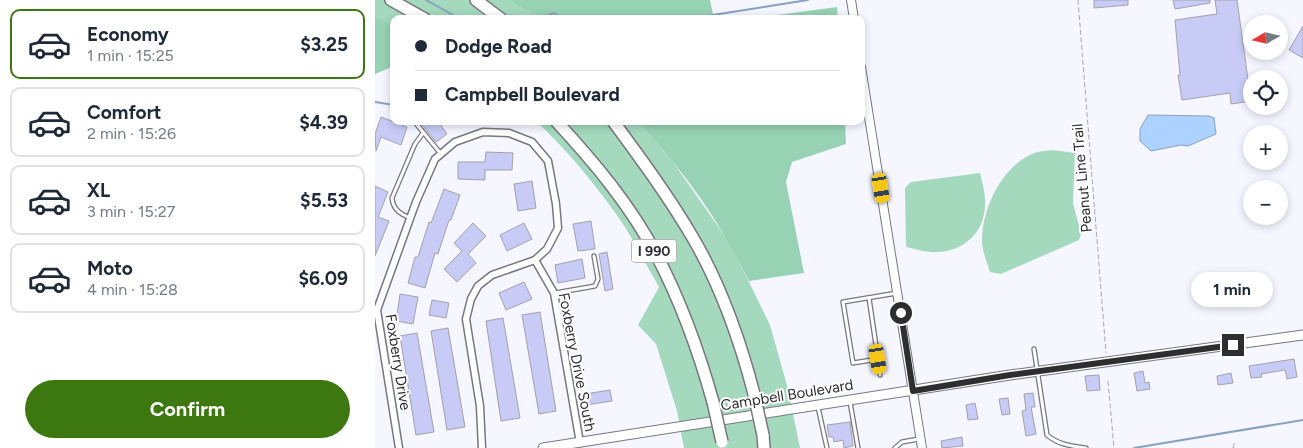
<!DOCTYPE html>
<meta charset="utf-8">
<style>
body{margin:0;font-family:Figtree,sans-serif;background:#f6f6f7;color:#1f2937;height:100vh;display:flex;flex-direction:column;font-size:19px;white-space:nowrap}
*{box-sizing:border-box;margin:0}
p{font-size:16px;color:#747a83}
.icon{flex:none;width:28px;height:28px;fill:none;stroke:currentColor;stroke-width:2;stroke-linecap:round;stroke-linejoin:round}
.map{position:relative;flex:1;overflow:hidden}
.panel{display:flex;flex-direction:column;background:#fff;width:375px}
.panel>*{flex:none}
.guide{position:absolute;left:15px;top:15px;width:475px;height:110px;border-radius:10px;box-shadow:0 2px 8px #0003;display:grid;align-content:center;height:110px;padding:0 25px;background:#fff}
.needle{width:32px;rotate:261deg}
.controls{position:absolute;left:868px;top:15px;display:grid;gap:10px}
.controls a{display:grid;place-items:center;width:45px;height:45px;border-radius:50%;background:#fff;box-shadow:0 2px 8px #0003;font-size:25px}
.end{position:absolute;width:22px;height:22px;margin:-11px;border:6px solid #2e2e31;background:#fff;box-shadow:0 0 0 2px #fff}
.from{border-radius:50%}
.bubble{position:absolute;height:35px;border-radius:18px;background:#fff;box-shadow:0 2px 8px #0003;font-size:16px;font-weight:700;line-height:35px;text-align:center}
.car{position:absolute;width:15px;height:30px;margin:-15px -8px;border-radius:6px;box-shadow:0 0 4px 1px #0007;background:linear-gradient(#f5c518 24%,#345 0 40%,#f5c518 0 76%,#345 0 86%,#f5c518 0)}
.guide b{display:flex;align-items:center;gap:18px;height:48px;font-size:19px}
.guide b+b{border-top:1px solid #e0e1e3}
.guide i{width:12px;height:12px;background:#1f2937}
ul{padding:9px 0 0;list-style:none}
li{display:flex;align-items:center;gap:15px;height:70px;margin:0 10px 8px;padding:0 15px;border:2px solid #e0e1e3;border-radius:10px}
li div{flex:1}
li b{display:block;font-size:19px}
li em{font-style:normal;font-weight:700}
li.current{border-color:#3c770f}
li>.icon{width:45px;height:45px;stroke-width:1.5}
.cta{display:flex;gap:10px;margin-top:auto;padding:10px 25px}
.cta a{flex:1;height:58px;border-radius:30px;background:#3c770f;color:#fff;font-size:20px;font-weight:700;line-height:58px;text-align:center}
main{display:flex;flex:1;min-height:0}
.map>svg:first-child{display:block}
.green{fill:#a4d9bd}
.forest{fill:#97d2b4}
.water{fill:#add2ff;stroke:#87a1c1}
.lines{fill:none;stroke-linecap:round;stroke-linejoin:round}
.stream{stroke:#87a1c1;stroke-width:2}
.building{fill:#c7cbf6;stroke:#a1a2aa}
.service-casing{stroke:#77787f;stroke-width:5.5}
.minor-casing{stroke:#77787f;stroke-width:9}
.tertiary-casing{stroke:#77787f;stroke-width:10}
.secondary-casing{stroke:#77787f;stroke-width:11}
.motorway-casing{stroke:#77787f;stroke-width:14}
.path{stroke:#a7a8ae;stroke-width:1;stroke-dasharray:5 2.5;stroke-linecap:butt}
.service{stroke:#fff;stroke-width:3}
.minor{stroke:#fff;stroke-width:6}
.tertiary{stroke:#fff;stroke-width:8}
.secondary{stroke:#fff;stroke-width:9}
.motorway{stroke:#fff;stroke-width:11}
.motorway-bridge-casing{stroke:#77787f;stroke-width:14;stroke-linecap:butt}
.motorway-bridge{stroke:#fff;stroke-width:11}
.route{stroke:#2e2e31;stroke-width:6}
.labels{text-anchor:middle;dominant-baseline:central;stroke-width:4;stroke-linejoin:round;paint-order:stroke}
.shield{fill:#fff;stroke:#6d6d6f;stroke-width:1}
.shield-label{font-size:14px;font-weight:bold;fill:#2e2e31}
.street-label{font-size:15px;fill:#2e2e31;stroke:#fff}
</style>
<main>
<section class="panel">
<ul>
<li class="current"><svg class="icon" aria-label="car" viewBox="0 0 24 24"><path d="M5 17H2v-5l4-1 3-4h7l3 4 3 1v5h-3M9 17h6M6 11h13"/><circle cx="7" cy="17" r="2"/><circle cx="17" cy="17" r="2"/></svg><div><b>Economy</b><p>1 min · 15:25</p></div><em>$3.25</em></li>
<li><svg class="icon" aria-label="car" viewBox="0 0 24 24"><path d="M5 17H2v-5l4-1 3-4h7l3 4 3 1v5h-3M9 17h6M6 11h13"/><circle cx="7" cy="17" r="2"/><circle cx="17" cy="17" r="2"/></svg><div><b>Comfort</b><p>2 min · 15:26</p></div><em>$4.39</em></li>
<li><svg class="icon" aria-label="car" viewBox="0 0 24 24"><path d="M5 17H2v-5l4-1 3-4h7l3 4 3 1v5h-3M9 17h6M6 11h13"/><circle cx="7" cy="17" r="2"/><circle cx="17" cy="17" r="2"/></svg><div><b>XL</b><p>3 min · 15:27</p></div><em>$5.53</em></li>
<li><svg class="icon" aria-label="car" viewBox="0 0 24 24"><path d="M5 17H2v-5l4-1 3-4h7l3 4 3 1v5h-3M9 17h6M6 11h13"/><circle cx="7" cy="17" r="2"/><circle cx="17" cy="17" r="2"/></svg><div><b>Moto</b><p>4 min · 15:28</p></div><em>$6.09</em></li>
</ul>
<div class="cta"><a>Confirm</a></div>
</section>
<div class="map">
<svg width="928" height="448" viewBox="0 0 928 448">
<rect width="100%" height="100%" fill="#f5f6ff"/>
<g class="green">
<path d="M0 0H135L154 12 179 13 188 19H19V25L0 18Z"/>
<path d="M161 121H263L298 162 356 245 395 325 413 389 425 448H309L302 411 281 344 263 325 284 287C271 265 260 242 246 221 221 185 193 151 161 121Z"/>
<path d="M677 150 700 153 698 203 706 234 704 240 626 274 615 272C612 262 608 253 607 243 606 209 628 163 662 152 667 151 672 151 677 150Z"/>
<path d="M605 173C607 182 610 191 610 200 612 229 591 252 561 252 552 253 541 249 531 247L530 188 536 182Z"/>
</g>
<g class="forest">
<path d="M135 0H335L339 19H188L179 14C162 19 148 9 135 0Z"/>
<path d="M462 7 463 19H372Z"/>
<path d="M0 17 19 25V66L0 74Z"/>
<path d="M263 121H470L471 144 417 162 411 182 429 273 374 281C353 239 328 198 298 162 287 148 274 135 263 121Z"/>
</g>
<path class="water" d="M773 115 834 116 839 118 841 134 813 146 806 145 776 151 765 141V129Z"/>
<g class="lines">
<g class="stream">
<path d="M51 0 85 19"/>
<path d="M162 19 179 13 188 19"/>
<path d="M312 19 433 0"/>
<path d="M0 102 19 105"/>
<path d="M759 448 928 420"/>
</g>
</g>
<g class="building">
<path d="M719 0H753V5L719 8Z"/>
<path d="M798 0H835V3L800 9Z"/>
<path d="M840 0H862L876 101 856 104 855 93 807 100 803 75H805L800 20 842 14Z"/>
<path d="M928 26V58L914 50Z"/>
<path d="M6 117 32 127 26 145 6 137 1 151 0 134Z"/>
<path d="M44 121H63L72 134 61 142Z"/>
<path d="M111 152 138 153 137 170H110V180L83 179V162H110Z"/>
<path d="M157 181 161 208 143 211 139 184Z"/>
<path d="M0 186 13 192 3 217 14 221 0 256Z"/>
<path d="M69 189 85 195 76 220H74L63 254 60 253 50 288 33 283 40 257H43L54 222 56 223Z"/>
<path d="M216 221 220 249 203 251 198 224Z"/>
<path d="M98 223 111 236 93 254 101 263 82 282 69 269 87 251 79 243Z"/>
<path d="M149 223 157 239 132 251 125 235Z"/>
<path d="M232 252 238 289 230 291 224 254Z"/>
<path d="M207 259 210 278 183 283 180 265Z"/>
<path d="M149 282 157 299 131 310 124 293Z"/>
<path d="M25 294 43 297 38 324 21 321Z"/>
<path d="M57 300 74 303 71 318 54 315Z"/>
<path d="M165 312 181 411 164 414 147 315Z"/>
<path d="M128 318 145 418 126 421 111 321Z"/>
<path d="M73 328 90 427 72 430 56 331Z"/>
<path d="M42 333 59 432 41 435 25 336Z"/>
<path d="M919 359 922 377 912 379 910 370 886 374 887 377 876 378 874 366Z"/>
<path d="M768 371 770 383 774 382 775 389 762 391 759 373Z"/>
<path d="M856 373 858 383 843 385 842 376Z"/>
<path d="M724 375 725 390 712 391 710 376Z"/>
<path d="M235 390 237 401 211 405 210 394Z"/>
<path d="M658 393 660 407H656L661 434 651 436 647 411 651 410 649 394Z"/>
<path d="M633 398 635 414 627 415 624 399Z"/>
<path d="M600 403 603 419 593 420 591 405Z"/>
<path d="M475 422 478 446 469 448 468 440 459 442 458 437H454L452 425Z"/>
<path d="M587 437 588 446 567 448 566 441Z"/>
</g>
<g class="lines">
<defs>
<g id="service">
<path d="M39 121 66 154"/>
<path d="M35 218C26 214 18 210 17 198L40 144 48 133"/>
<path d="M180 293 220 286 223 279 219 256"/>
<path d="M494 298 503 359"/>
<path d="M659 349 672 435C684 445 696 446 711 448"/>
<path d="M505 375 503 359 478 363 468 302 522 293"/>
<path d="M475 402 483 448"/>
<path d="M443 407 452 448"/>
<path d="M520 448 527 442 544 439"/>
</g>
<g id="minor">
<path d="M160 260 179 293 205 443"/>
<path d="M24 448 2 310 41 202 60 159 80 142 108 132 134 133 157 142 173 161 181 204 183 228 172 249 160 260 117 275 103 286 96 299 91 319 105 406 107 448"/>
</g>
<g id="tertiary">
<path d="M476 0 479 19"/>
<path d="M486 67 547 448"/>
</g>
<path id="secondary" d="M168 448 635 375 928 335"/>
<g id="motorway">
<path d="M16 0 50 19"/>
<path d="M101 0 126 19"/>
<path d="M181 121C219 162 256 206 282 256 306 302 324 352 338 402"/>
<path d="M238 121C266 159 294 197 318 238 346 286 365 340 379 394"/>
<path d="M388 435 389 448"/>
</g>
</defs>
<use href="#service" class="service-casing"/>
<use href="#minor" class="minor-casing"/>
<use href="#tertiary" class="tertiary-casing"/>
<use href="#secondary" class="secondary-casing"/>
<use href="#motorway" class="motorway-casing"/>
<g class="path">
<path d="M703 0 731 353"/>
<path d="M733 381 739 448"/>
<path d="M858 448 860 441"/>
</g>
<use href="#service" class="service"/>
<use href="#minor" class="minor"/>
<use href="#tertiary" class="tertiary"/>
<use href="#secondary" class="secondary"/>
<use href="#motorway" class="motorway"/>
<defs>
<g id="motorway-bridge">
<path d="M379 394 388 435"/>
<path d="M338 402 347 442"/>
</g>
</defs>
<use href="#motorway-bridge" class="motorway-bridge-casing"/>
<use href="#motorway-bridge" class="motorway-bridge"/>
</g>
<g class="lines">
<path class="route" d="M526 313 538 391 635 375 858 345"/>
</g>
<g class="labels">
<rect class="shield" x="256.5" y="239.5" width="45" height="23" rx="4"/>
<g class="shield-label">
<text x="279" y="251">I 990</text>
</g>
<g class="street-label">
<text transform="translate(707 178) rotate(-95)">Peanut Line Trail</text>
<text transform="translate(23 362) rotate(81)">Foxberry Drive</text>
<text transform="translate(202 362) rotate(79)">Foxberry Drive South</text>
<text transform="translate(412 395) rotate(-9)">Campbell Boulevard</text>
</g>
</g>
</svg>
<div class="controls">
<a><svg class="needle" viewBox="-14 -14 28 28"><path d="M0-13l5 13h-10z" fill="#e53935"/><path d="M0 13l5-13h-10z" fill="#747a83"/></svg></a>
<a><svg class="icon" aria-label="locate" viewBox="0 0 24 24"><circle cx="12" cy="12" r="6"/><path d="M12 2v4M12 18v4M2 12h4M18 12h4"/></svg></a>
<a>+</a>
<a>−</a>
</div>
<i class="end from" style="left:526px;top:313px"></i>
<i class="end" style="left:858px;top:345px"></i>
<div class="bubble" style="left:816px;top:272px;width:82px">1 min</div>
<i class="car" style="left:506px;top:188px;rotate:171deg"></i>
<i class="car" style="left:503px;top:359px;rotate:171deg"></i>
<div class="guide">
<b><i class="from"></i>Dodge Road</b>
<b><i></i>Campbell Boulevard</b>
</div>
</div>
</main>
